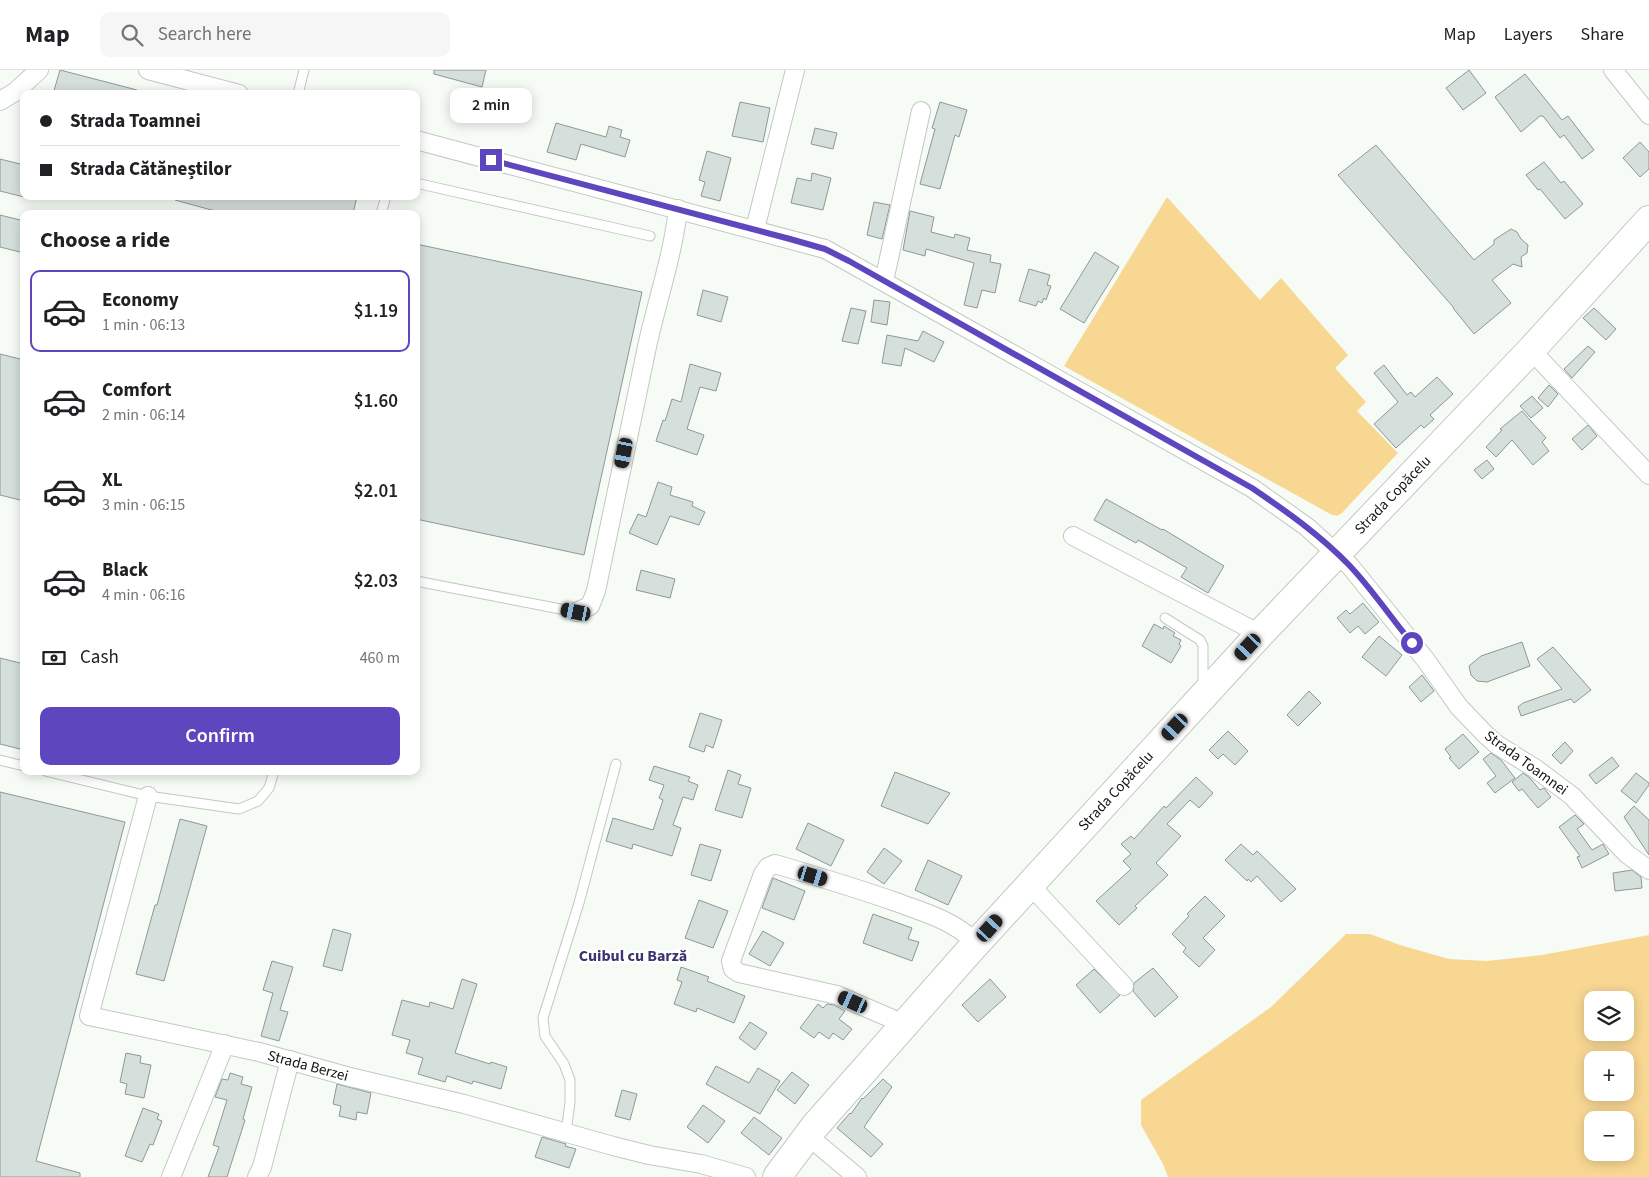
<!DOCTYPE html>
<meta charset="utf-8">
<style>
body{margin:0;font-family:"Source Sans 3",sans-serif;background:#f6f6f6;color:#202124;height:100vh;display:flex;flex-direction:column;font-size:19px;white-space:nowrap}
*{box-sizing:border-box;margin:0}
p{font-size:16px;color:#757577}
.icon{flex:none;width:28px;height:28px;fill:none;stroke:currentColor;stroke-width:2;stroke-linecap:round;stroke-linejoin:round}
.map{position:relative;flex:1;overflow:hidden}
.sheet{position:absolute;left:20px;top:140px;width:400px;height:565px;display:flex;flex-direction:column;background:#fff;border-radius:10px;box-shadow:0 2px 12px #0003}
.sheet>*{flex:none}
.banner{position:absolute;left:20px;top:20px;width:400px;height:110px;border-radius:10px;box-shadow:0 2px 12px #0003;display:grid;align-content:center;height:110px;padding:0 20px;background:#fff}
.tools{position:absolute;left:1584px;top:921px;display:grid;gap:10px}
.tools a{display:grid;place-items:center;width:50px;height:50px;border-radius:10px;background:#fff;box-shadow:0 2px 12px #0003;font-size:25px}
.end{position:absolute;width:22px;height:22px;margin:-11px;border:6px solid #5e46be;background:#fff;box-shadow:0 0 0 2px #fff}
.from{border-radius:50%}
.bubble{position:absolute;height:35px;border-radius:10px;background:#fff;box-shadow:0 2px 12px #0003;font-size:16px;font-weight:600;line-height:35px;text-align:center}
.car{position:absolute;width:15px;height:30px;margin:-15px -8px;border-radius:6px;box-shadow:0 0 4px 1px #0007;background:linear-gradient(#222 24%,#8ab4d8 0 40%,#222 0 76%,#8ab4d8 0 86%,#222 0)}
.banner b{display:flex;align-items:center;gap:18px;height:48px;font-size:19px}
.banner b+b{border-top:1px solid #e0e0e0}
.banner i{width:12px;height:12px;background:#202124}
ul{padding:0;list-style:none}
li{display:flex;align-items:center;gap:15px;height:82px;margin:0 10px 8px;padding:0 10px;border:2px solid transparent;border-radius:10px}
li div{flex:1}
li b{display:block;font-size:19px}
li em{font-style:normal;font-weight:600}
li.current{border-color:#5e46be}
li>.icon{width:45px;height:45px;stroke-width:1.5}
h2{padding:0 20px;font-size:22px;line-height:60px}
.pay{display:flex;align-items:center;gap:12px;height:55px;padding:0 20px;font-size:19px}
.pay p{margin-inline-start:auto}
.action{display:flex;gap:10px;margin-top:auto;padding:10px 20px}
.action a{flex:1;height:58px;border-radius:10px;background:#5e46be;color:#fff;font-size:20px;font-weight:600;line-height:58px;text-align:center}
header{display:flex;align-items:center;gap:30px;box-sizing:border-box;height:70px;padding:0 25px;background:#fff;border-bottom:1px solid #e0e0e0}
header strong{font-size:24px}
nav{display:flex;gap:28px;margin-inline-start:auto;font-size:18px}
.search{width:350px;height:45px;background:#f6f6f6;display:flex;align-items:center;gap:12px;box-sizing:border-box;padding:0 18px;border-radius:10px;color:#757577;font-size:19px}
.map>svg:first-child{display:block}
.green{fill:#f8d793;fill-rule:evenodd}
.building{fill:#d5dfdb;stroke:#8f9895}
.lines{fill:none;stroke-linecap:round;stroke-linejoin:round}
.service-casing{stroke:#c2c9c2;stroke-width:11}
.minor-casing{stroke:#c2c9c2;stroke-width:20}
.primary-casing{stroke:#c2c9c2;stroke-width:30}
.service{stroke:#fff;stroke-width:9}
.minor{stroke:#fff;stroke-width:18}
.primary{stroke:#fff;stroke-width:28}
.route{stroke:#5e46be;stroke-width:6}
.labels{text-anchor:middle;dominant-baseline:central;stroke-width:5;stroke-linejoin:round;paint-order:stroke}
.street-label{font-size:15px;fill:#161815;stroke:#fff}
.neighbourhood-label{font-size:16px;font-weight:bold;fill:#3d3470;stroke:#fff}
</style>
<header>
<strong>Map</strong>
<div class="search"><svg class="icon" aria-label="search" viewBox="0 0 24 24"><circle cx="10" cy="10" r="6"/><path d="M15 15l6 6"/></svg>Search here</div>
<nav><a>Map</a><a>Layers</a><a>Share</a></nav>
</header>
<div class="map">
<svg width="1649" height="1107" viewBox="0 0 1649 1107">
<rect width="100%" height="100%" fill="#f6fcf5"/>
<g class="green">
<path d="M1167 127 1260 230 1281 208 1348 285 1335 298 1366 332 1357 341 1398 383 1341 444 1337 446 1332 445 1064 296Z"/>
<path d="M1346 864H1370L1400 875 1449 889 1487 891 1542 885 1649 865V1107H1168L1163 1094 1141 1055V1030L1271 937ZM1592 930H1625V962H1592ZM1592 990H1625V1022H1592ZM1592 1050H1625V1082H1592Z"/>
</g>
<g class="building">
<path d="M60 0 137 20V24H53Z"/>
<path d="M434 0H486L482 17 434 4Z"/>
<path d="M1469 0 1486 23 1463 40 1446 18Z"/>
<path d="M1525 4 1562 50 1568 46 1594 80 1582 89 1564 65 1560 68 1543 46H1540L1521 62 1495 27Z"/>
<path d="M512 23 528 27 523 47 507 43Z"/>
<path d="M740 32 770 38 763 72 732 66Z"/>
<path d="M940 32 967 40 959 67 955 65 940 119 920 114 935 59 932 58Z"/>
<path d="M556 53 606 67 609 56 622 60 620 67 630 70 625 87 581 74 576 90 547 82Z"/>
<path d="M815 58 837 63 833 79 811 74Z"/>
<path d="M1640 72 1649 82V99L1640 107 1623 88Z"/>
<path d="M1376 75 1474 190 1494 174V170L1511 159 1517 162 1521 169 1528 175 1527 183 1521 187 1522 197 1513 194 1492 210 1511 233 1474 264 1453 238H1454L1338 105Z"/>
<path d="M707 81 731 88 720 131 701 126 705 112 699 110Z"/>
<path d="M0 89 24 95V127L0 121Z"/>
<path d="M1544 92 1561 113 1564 111 1583 134 1565 149 1540 119 1538 120 1526 105Z"/>
<path d="M812 103 831 108 823 140 791 133 797 108 811 111Z"/>
<path d="M175 126H357L353 144H226L175 130Z"/>
<path d="M874 132 890 135 882 169 867 165Z"/>
<path d="M910 141 934 147 931 162 954 168 955 164 970 168 967 180 991 185 990 192 1001 194 995 223 982 220 977 238 964 235 974 193 926 179 925 186 903 180Z"/>
<path d="M0 145 24 151V183L0 177Z"/>
<path d="M416 174 642 222 584 485 416 449Z"/>
<path d="M1095 182 1119 197 1084 253 1060 239Z"/>
<path d="M1029 199 1050 205 1047 215 1051 216 1046 230 1044 228 1042 233 1038 231 1036 236 1019 231Z"/>
<path d="M703 220 728 227 721 252 697 245Z"/>
<path d="M874 230 890 232 887 255 871 252Z"/>
<path d="M851 238 866 241 858 274 842 271Z"/>
<path d="M1594 238 1616 259 1606 270 1583 248Z"/>
<path d="M923 261 944 272 934 292 905 278 901 296 882 293 887 265 918 271Z"/>
<path d="M1588 276 1595 282 1572 308 1564 299Z"/>
<path d="M0 284 24 290V431L0 425Z"/>
<path d="M690 294 721 303 716 321 700 317 687 359 704 365 697 385 656 371 663 350 665 351 672 329 681 332Z"/>
<path d="M1384 295 1407 325 1411 322 1415 327 1437 307 1453 324 1430 345 1434 349 1424 358 1421 355 1396 378 1374 354 1398 332 1374 303Z"/>
<path d="M1549 315 1558 324 1548 337 1538 328Z"/>
<path d="M1532 326 1543 338 1531 348 1520 336Z"/>
<path d="M1522 341 1546 368 1542 372 1549 381 1533 395 1512 370 1496 387 1486 377 1502 360 1500 359Z"/>
<path d="M1588 355 1597 366 1582 380 1572 369Z"/>
<path d="M1487 390 1494 399 1482 409 1474 400Z"/>
<path d="M658 412 672 417 670 425 693 432 692 436 705 442 699 455 670 446 657 475 629 463 638 444 646 447Z"/>
<path d="M1106 429 1162 460 1163 459 1224 496 1208 523 1181 507 1187 498 1138 470 1136 473 1094 450Z"/>
<path d="M641 500 675 509 670 528 636 520Z"/>
<path d="M1363 533 1379 552 1365 564 1358 556 1350 563 1337 548 1346 540 1350 544Z"/>
<path d="M1154 554 1163 559 1164 556 1175 563 1173 566 1181 570 1179 574 1181 576 1171 593 1142 576Z"/>
<path d="M1379 566 1402 585 1386 606 1362 587Z"/>
<path d="M1522 572 1530 596 1487 612 1477 611 1471 605 1469 596 1481 586Z"/>
<path d="M1553 577 1591 620 1574 633 1571 629 1521 646 1518 637 1523 633 1562 619 1537 589Z"/>
<path d="M0 588 24 594V680L0 674Z"/>
<path d="M1422 605 1434 621 1421 632 1409 617Z"/>
<path d="M1309 621 1321 633 1298 656 1287 645Z"/>
<path d="M700 643 722 650 713 678 706 675 704 682 689 677Z"/>
<path d="M1228 661 1248 681 1235 695 1223 684 1218 689 1209 680Z"/>
<path d="M1463 664 1479 682 1459 699 1449 688 1451 687 1445 679Z"/>
<path d="M1565 672 1573 681 1561 694 1552 685Z"/>
<path d="M1491 683 1501 690 1515 708 1495 723 1487 713 1496 706 1483 689Z"/>
<path d="M1612 687 1619 696 1596 714 1589 705Z"/>
<path d="M654 696 690 707 688 711 698 715 693 730 683 727 673 755 681 758 672 786 633 774 632 779 606 771 613 748 653 760 663 730 659 728 664 715 649 710Z"/>
<path d="M728 700 741 705 738 714 751 718 742 748 715 740Z"/>
<path d="M895 702 950 723 928 754 881 736Z"/>
<path d="M1523 703 1530 708 1540 720 1544 718 1551 727 1538 738 1522 719 1519 721 1512 712Z"/>
<path d="M1636 703 1649 713V715L1636 733 1621 721Z"/>
<path d="M1196 707 1213 723 1199 738 1190 730 1167 754 1181 766 1156 793 1168 805 1135 836 1137 838 1119 855 1096 831 1131 799 1123 791 1131 784 1121 774 1131 766 1134 769 1164 736 1166 738Z"/>
<path d="M0 722 125 752 36 1091 80 1103V1107H0Z"/>
<path d="M1634 736 1649 750V785L1624 747Z"/>
<path d="M1575 745 1584 754 1577 759 1592 780 1603 774 1609 784 1582 798 1577 787 1580 786 1559 757Z"/>
<path d="M180 749 207 756 164 911 136 904 155 835H157Z"/>
<path d="M808 753 844 770 831 796 796 779Z"/>
<path d="M700 774 721 780 711 811 691 805Z"/>
<path d="M1241 774 1253 785 1257 781 1296 819 1281 832 1257 806 1251 812 1248 809 1247 811 1225 790Z"/>
<path d="M884 778 902 791 884 814 867 802Z"/>
<path d="M928 790 962 806 948 835 915 820Z"/>
<path d="M1632 800 1641 807 1642 818 1615 821 1613 803Z"/>
<path d="M773 808 805 821 794 850 762 838Z"/>
<path d="M1205 826 1225 846 1203 868 1215 880 1199 897 1183 882 1186 878 1172 864 1189 846 1187 844Z"/>
<path d="M699 830 728 841 713 878 685 868Z"/>
<path d="M873 844 912 858 908 869 919 872 912 891 863 873Z"/>
<path d="M333 859 351 864 342 901 323 896Z"/>
<path d="M763 861 784 873 770 896 749 884Z"/>
<path d="M272 891 293 897 280 940 288 942 279 971 261 966 273 923 263 920Z"/>
<path d="M681 897 709 907 707 911 745 926 734 953 697 938 696 942 674 934 682 912 677 910Z"/>
<path d="M1153 898 1178 927 1155 947 1133 921 1134 913Z"/>
<path d="M1094 899 1120 925 1100 943 1076 915Z"/>
<path d="M462 909 477 914 455 983 490 994 491 992 507 997 501 1019 473 1011 472 1014 447 1006 445 1012 418 1004 423 988 406 983 410 970 392 965 402 930 429 937 430 932 453 939Z"/>
<path d="M990 909 1006 927 978 952 962 935Z"/>
<path d="M818 934 823 938 827 934 834 935 845 941 839 949 852 959 843 970 833 963 829 969 819 962 814 968 800 958Z"/>
<path d="M750 952 767 963 755 980 739 968Z"/>
<path d="M126 983 141 986 140 993 151 995 144 1028 125 1024 127 1014 120 1012Z"/>
<path d="M716 996 749 1013 758 998 780 1011 760 1044 706 1014Z"/>
<path d="M792 1002 809 1015 795 1034 777 1020Z"/>
<path d="M230 1003 243 1007 241 1014 252 1017 243 1049 245 1050 227 1107H208L219 1077 213 1075 227 1030 215 1027 222 1009 228 1010Z"/>
<path d="M883 1009 892 1017 864 1057 883 1074 871 1087 837 1058 850 1043 851 1044 862 1028 863 1029Z"/>
<path d="M337 1014 371 1023 367 1044 357 1042 356 1050 339 1046 341 1036 333 1034Z"/>
<path d="M622 1020 637 1024 630 1050 615 1046Z"/>
<path d="M703 1035 725 1051 708 1073 687 1057Z"/>
<path d="M143 1038 159 1044 157 1049 162 1051 153 1075 150 1074 142 1092 125 1086Z"/>
<path d="M754 1047 782 1068 769 1085 741 1063Z"/>
<path d="M542 1067 566 1074 565 1076 576 1079 569 1098 535 1087Z"/>
</g>
<g class="lines">
<defs>
<g id="service">
<path d="M298 24 304 0"/>
<path d="M416 113 650 166"/>
<path d="M381 144 386 126"/>
<path d="M416 511 576 542"/>
<path d="M1165 548 1200 570 1203 576V615"/>
<path d="M0 690 24 696"/>
<path d="M45 701 148 726 239 739 258 731 269 718 274 701"/>
<path d="M566 1063 570 1032V1010L564 994 545 966 543 948 579 833 616 694"/>
</g>
<g id="minor">
<path d="M148 0 239 24"/>
<path d="M1613 0 1649 45"/>
<path d="M0 31 15 22 39 0"/>
<path d="M416 70 825 179 1252 418 1307 457 1350 496 1425 589 1459 637 1485 664 1496 674 1536 699 1572 726 1627 784 1649 800"/>
<path d="M755 159 795 0"/>
<path d="M884 211 921 41"/>
<path d="M1531 280 1649 405"/>
<path d="M1073 466 1260 564"/>
<path d="M576 542 590 536 596 521C613 438 630 355 648 272 658 228 673 184 678 139"/>
<path d="M148 726 89 946 259 982 350 1007 464 1034 613 1076 649 1085 701 1094 746 1107"/>
<path d="M1030 815 1124 916"/>
<path d="M904 954 837 925 739 903 733 899 731 891 763 804 768 797 775 794C816 806 856 818 896 832 928 844 950 849 977 873"/>
<path d="M808 1066 857 1107"/>
<path d="M171 1107 225 974"/>
<path d="M257 1107 262 1097 290 990"/>
</g>
<path id="primary" d="M777 1107 815 1056 972 878 1260 564 1531 280 1649 150"/>
</defs>
<use href="#service" class="service-casing"/>
<use href="#minor" class="minor-casing"/>
<use href="#primary" class="primary-casing"/>
<use href="#service" class="service"/>
<use href="#minor" class="minor"/>
<use href="#primary" class="primary"/>
</g>
<g class="lines">
<path class="route" d="M491 90 790 169 825 179 849 191 1252 418C1286 441 1320 465 1349 495 1372 519 1391 548 1412 573"/>
</g>
<g class="labels">
<g class="street-label">
<text transform="translate(1393 425) rotate(-46)">Strada Copăcelu</text>
<text transform="translate(1526 693) rotate(36)">Strada Toamnei</text>
<text transform="translate(1116 721) rotate(-47)">Strada Copăcelu</text>
<text transform="translate(308 996) rotate(15)">Strada Berzei</text>
</g>
<g class="neighbourhood-label">
<text x="633" y="886">Cuibul cu Barză</text>
</g>
</g>
</svg>
<div class="tools">
<a><svg class="icon" aria-label="layers" viewBox="0 0 24 24"><path d="M12 4l9 5-9 5-9-5zM3 14l9 5 9-5"/></svg></a>
<a>+</a>
<a>−</a>
</div>
<i class="end from" style="left:1412px;top:573px"></i>
<i class="end" style="left:491px;top:90px"></i>
<div class="bubble" style="left:450px;top:18px;width:82px">2 min</div>
<i class="car" style="left:624px;top:383px;rotate:191deg"></i>
<i class="car" style="left:576px;top:542px;rotate:281deg"></i>
<i class="car" style="left:1248px;top:577px;rotate:223deg"></i>
<i class="car" style="left:1175px;top:657px;rotate:223deg"></i>
<i class="car" style="left:813px;top:806px;rotate:107deg"></i>
<i class="car" style="left:990px;top:858px;rotate:42deg"></i>
<i class="car" style="left:853px;top:932px;rotate:294deg"></i>
<div class="banner">
<b><i class="from"></i>Strada Toamnei</b>
<b><i></i>Strada Cătăneștilor</b>
</div>
<section class="sheet">
<h2>Choose a ride</h2>
<ul>
<li class="current"><svg class="icon" aria-label="car" viewBox="0 0 24 24"><path d="M5 17H2v-5l4-1 3-4h7l3 4 3 1v5h-3M9 17h6M6 11h13"/><circle cx="7" cy="17" r="2"/><circle cx="17" cy="17" r="2"/></svg><div><b>Economy</b><p>1 min · 06:13</p></div><em>$1.19</em></li>
<li><svg class="icon" aria-label="car" viewBox="0 0 24 24"><path d="M5 17H2v-5l4-1 3-4h7l3 4 3 1v5h-3M9 17h6M6 11h13"/><circle cx="7" cy="17" r="2"/><circle cx="17" cy="17" r="2"/></svg><div><b>Comfort</b><p>2 min · 06:14</p></div><em>$1.60</em></li>
<li><svg class="icon" aria-label="car" viewBox="0 0 24 24"><path d="M5 17H2v-5l4-1 3-4h7l3 4 3 1v5h-3M9 17h6M6 11h13"/><circle cx="7" cy="17" r="2"/><circle cx="17" cy="17" r="2"/></svg><div><b>XL</b><p>3 min · 06:15</p></div><em>$2.01</em></li>
<li><svg class="icon" aria-label="car" viewBox="0 0 24 24"><path d="M5 17H2v-5l4-1 3-4h7l3 4 3 1v5h-3M9 17h6M6 11h13"/><circle cx="7" cy="17" r="2"/><circle cx="17" cy="17" r="2"/></svg><div><b>Black</b><p>4 min · 06:16</p></div><em>$2.03</em></li>
</ul>
<div class="pay"><svg class="icon" aria-label="cash" viewBox="0 0 24 24"><path d="M3 7h18v10H3z"/><circle cx="12" cy="12" r="2"/></svg>Cash<p>460 m</p></div>
<div class="action"><a>Confirm</a></div>
</section>
</div>
